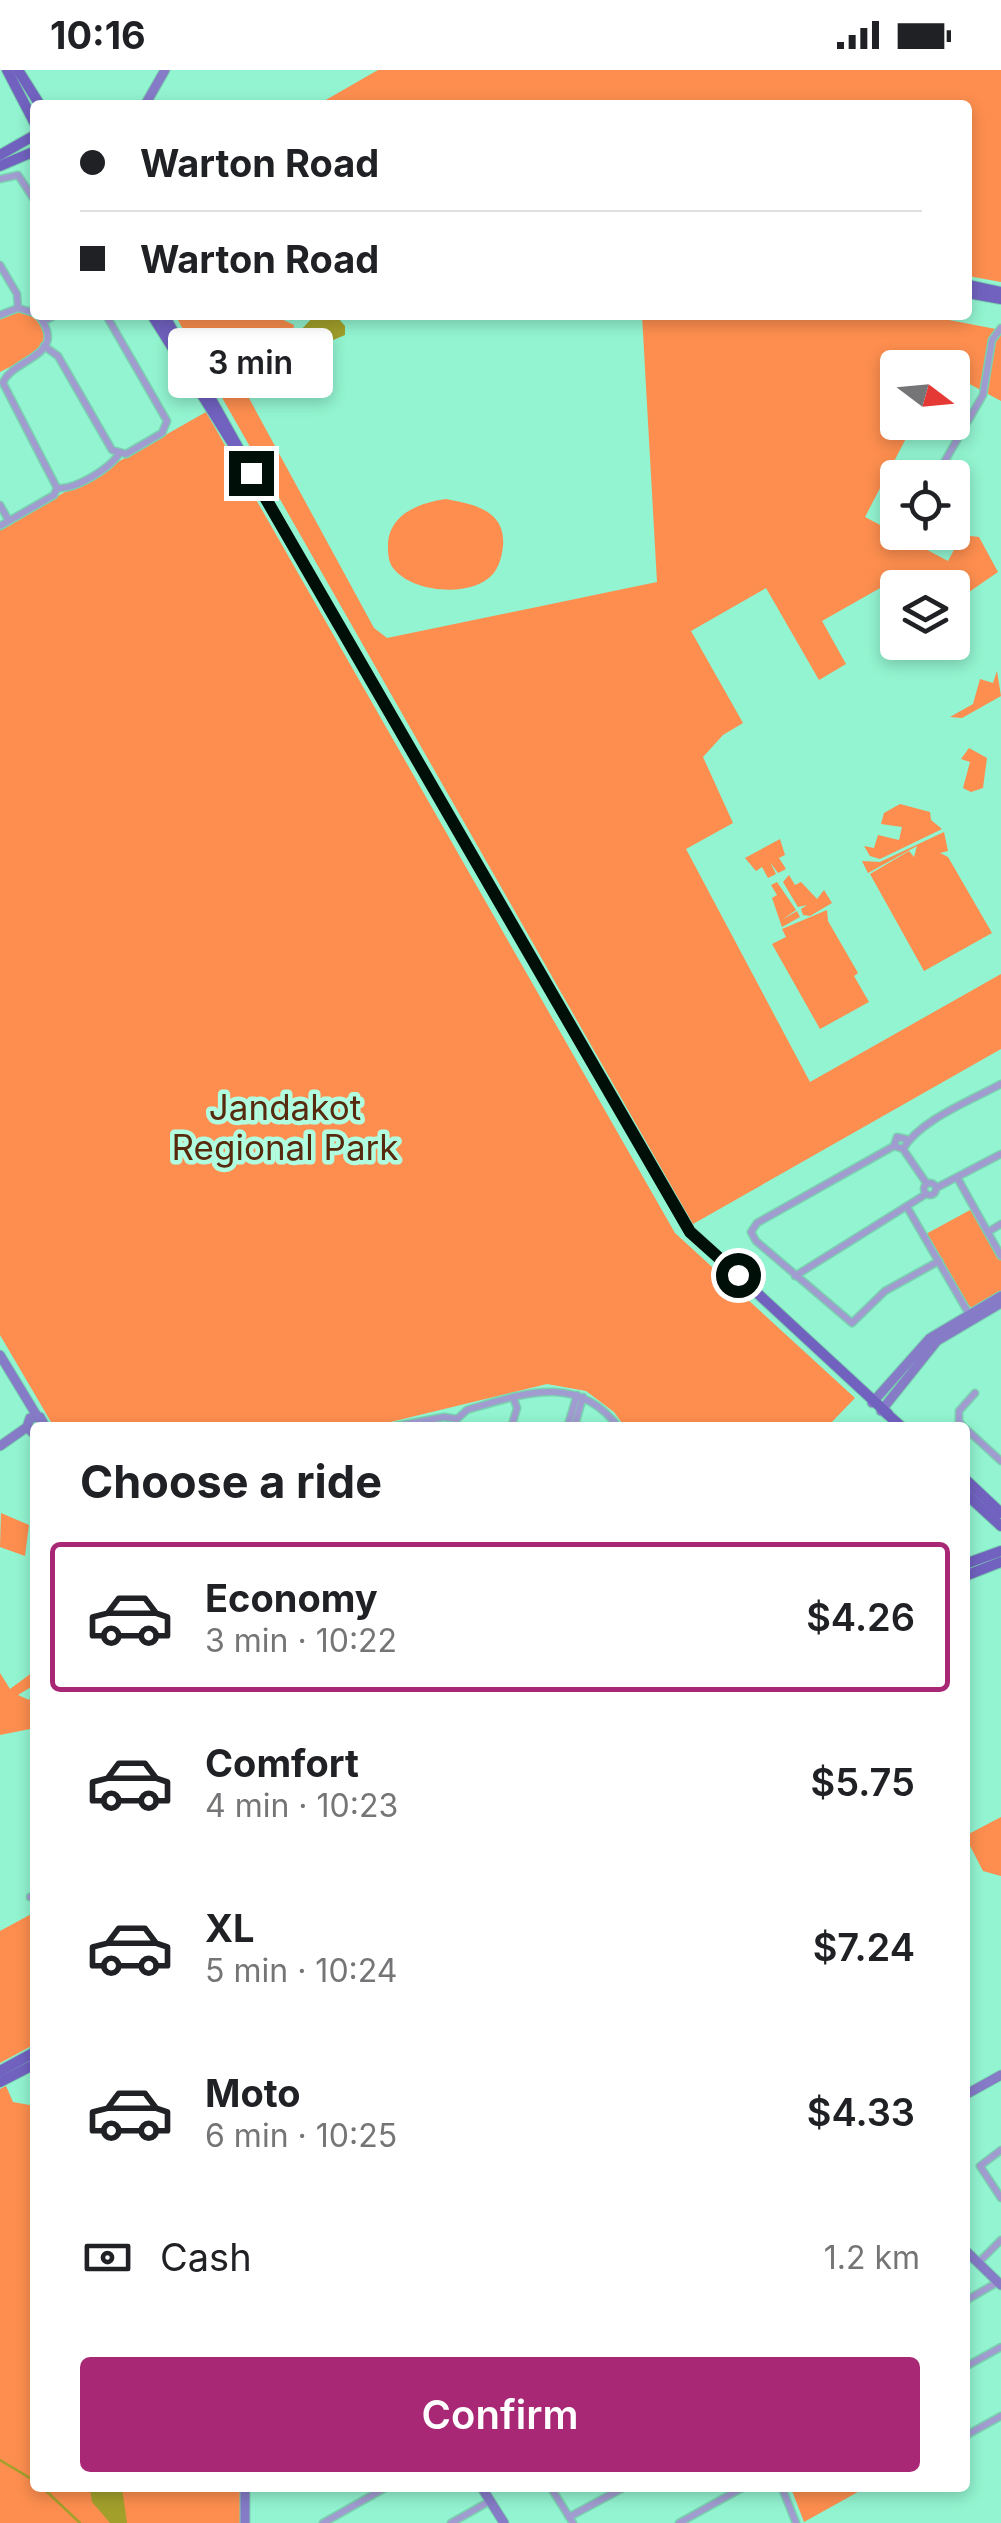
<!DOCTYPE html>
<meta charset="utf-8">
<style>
body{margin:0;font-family:Inter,sans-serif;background:#f2f2f2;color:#202124;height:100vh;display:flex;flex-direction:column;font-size:38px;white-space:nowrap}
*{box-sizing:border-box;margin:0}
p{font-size:32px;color:#757577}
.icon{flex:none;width:55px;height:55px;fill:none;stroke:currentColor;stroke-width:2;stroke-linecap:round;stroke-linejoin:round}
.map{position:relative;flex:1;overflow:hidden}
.sheet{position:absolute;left:30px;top:1352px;width:940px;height:1070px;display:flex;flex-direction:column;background:#fff;border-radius:10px;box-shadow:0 5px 15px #0003}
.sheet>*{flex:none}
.top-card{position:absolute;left:30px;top:30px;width:942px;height:220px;border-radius:10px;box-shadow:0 5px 15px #0003;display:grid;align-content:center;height:220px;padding:0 50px;background:#fff}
.needle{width:65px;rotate:106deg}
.tools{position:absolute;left:880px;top:280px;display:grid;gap:20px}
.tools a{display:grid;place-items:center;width:90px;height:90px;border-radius:10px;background:#fff;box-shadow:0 5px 15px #0003;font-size:50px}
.end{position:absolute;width:45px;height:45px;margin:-22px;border:12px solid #001009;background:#fff;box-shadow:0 0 0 5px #fff}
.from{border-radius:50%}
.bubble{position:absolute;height:70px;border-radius:10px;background:#fff;box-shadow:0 5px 15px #0003;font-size:32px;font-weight:600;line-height:70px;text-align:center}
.top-card b{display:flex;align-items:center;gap:35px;height:95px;font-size:38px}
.top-card b+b{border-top:2px solid #e0e0e0}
.top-card i{width:25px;height:25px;background:#202124}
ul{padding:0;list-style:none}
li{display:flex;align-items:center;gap:30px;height:150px;margin:0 20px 15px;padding:0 30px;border:5px solid transparent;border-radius:10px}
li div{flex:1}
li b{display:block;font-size:38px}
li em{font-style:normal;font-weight:600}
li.selected{border-color:#a82876}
li>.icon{width:90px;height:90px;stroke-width:1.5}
h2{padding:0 50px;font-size:45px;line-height:120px}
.pay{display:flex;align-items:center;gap:25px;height:110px;padding:0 50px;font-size:38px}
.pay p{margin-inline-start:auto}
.button{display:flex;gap:20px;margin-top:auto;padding:20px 50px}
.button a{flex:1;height:115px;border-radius:10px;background:#a82876;color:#fff;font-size:40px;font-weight:600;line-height:115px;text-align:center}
.status{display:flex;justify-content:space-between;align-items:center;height:70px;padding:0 50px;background:#fff;direction:ltr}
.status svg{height:28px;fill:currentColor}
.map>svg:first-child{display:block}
.green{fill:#fd8e4f}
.water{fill:#a2a02b}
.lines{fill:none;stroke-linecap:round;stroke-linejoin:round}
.stream{stroke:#a2a02b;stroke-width:2.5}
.street-casing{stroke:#7bd0b0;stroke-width:9}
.secondary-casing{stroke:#7bd0b0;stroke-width:11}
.primary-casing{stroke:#7bd0b0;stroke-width:12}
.street{stroke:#a19cd0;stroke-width:6}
.secondary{stroke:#857bc7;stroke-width:9}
.primary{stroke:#7162c0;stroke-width:10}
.route{stroke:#001009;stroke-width:12}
.labels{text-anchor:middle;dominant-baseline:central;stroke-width:9;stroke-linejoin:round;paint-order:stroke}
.park-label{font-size:35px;fill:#57290d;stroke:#b1fde0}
</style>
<div class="status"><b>10:16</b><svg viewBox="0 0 49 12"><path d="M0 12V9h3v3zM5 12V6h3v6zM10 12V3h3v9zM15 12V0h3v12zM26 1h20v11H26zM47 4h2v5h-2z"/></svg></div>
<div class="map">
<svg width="1001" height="2453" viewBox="0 0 1001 2453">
<rect width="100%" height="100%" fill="#92f4d0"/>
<g class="green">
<path d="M378 0H1001V212L968 206V35H317Z"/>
<path d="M17 241C36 244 56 264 37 282 27 290 11 296 0 302V248Z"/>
<path d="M175 245H273L294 255 291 275 299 285 238 308 374 558 387 568 657 512 642 245H923L1001 260V331L953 305 952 298H898V352L914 353 865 447 948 491 962 465 979 467 998 502 953 533 952 518 923 517 903 505 822 551 846 594 819 610 766 518 691 561 743 653 723 665 703 687 733 753 686 779 810 1012 1001 904V979L693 1154Z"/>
<path d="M206 342 675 1163 855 1328 827 1357H625L614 1342 586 1321 547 1314 370 1357H54L0 1265V459Z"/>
<path d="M446 429C473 434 506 440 503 476 502 486 499 497 493 504 472 528 413 523 394 499 389 494 388 485 388 478 387 445 418 433 446 429Z"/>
<path d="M997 601 1001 626 962 648 950 647 973 634 980 609 993 613Z"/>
<path d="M969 678 987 688 983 718 971 722 963 718 970 692 961 689Z"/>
<path d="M900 734 930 742 931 750 942 759 880 789 870 786 864 776 874 778 878 765 899 770 902 757 881 754 884 743Z"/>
<path d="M944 762 948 781 940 783 948 787 992 863 924 901 870 804 909 781 914 787 917 776 868 803 862 791 880 792Z"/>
<path d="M780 769 785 785 779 788 786 799 778 803 770 792 776 804 768 808 762 797 756 801 745 788Z"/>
<path d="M789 805 795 815 801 812 817 829 824 820 832 833 810 846 803 845 801 839 807 835 798 837 783 812Z"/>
<path d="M777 812 796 840 782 850 797 841 800 847 782 857 772 828 777 825 771 815Z"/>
<path d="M827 840 828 851 858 903 854 906 869 932 820 959 772 874 786 867 782 859Z"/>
<path d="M972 1139 1001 1190V1223L973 1238 966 1234 926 1164Z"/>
<path d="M1 1443 29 1455 25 1486 0 1477Z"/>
<path d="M33 1602 31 1617 18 1625 29 1630 35 1616V1658L0 1665V1603L10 1619Z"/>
<path d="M1001 1747V1806L983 1801 965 1766Z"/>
<path d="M35 1842V1974L0 1993V1861Z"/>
<path d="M6 2016 13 2032 35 2036V2418H240L241 2453H0V2019Z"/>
<path d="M791 2418H865L804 2452Z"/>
</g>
<g class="water">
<path d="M315 245 337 247 345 256V265L312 279 302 278 300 261Z"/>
<path d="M90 2418H122L127 2453H110L92 2432Z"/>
</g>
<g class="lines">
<g class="stream">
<path d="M0 2390 35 2411"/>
<path d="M43 2418 80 2453"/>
</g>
<defs>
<g id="street">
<path d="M0 109 18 105 35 131"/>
<path d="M0 195 17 224 18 238"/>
<path d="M0 245 18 238 35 243"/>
<path d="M43 252 55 245"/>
<path d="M44 276 58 286 112 380 126 384 162 363 167 351 106 245"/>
<path d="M935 408 983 325 992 270 1001 258"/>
<path d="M57 418C75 420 109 399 119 384"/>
<path d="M0 435 9 451"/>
<path d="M0 456 54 425 57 418 3 313C12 288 71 286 38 245"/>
<path d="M906 1069 897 1067 894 1076 903 1079C920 1050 970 1031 1001 1014"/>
<path d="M894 1076 757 1153 751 1162 756 1171 852 1253 885 1221 939 1191"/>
<path d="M903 1079 927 1114"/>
<path d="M958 1109 1001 1186"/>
<circle cx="930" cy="1119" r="6"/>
<path d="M936 1118 1001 1084"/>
<path d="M907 1137 969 1244"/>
<path d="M988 1162 1001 1154"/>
<path d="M795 1206 926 1124"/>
<path d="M386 1358 444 1347 457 1349 467 1340C522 1324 578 1302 619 1358"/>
<path d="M511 1358 517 1338 513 1327"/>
<path d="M567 1358 577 1325"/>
<path d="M574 1358 583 1327"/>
<path d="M964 1358 959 1351V1341L975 1323"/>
<path d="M965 1358 1001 1391"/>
<path d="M30 1827H35"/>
<path d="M1001 2080 980 2096 1001 2128"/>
<path d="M979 2192 1001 2170"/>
<path d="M965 2231 998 2212"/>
<path d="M965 2297 1001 2277"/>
<path d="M965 2366 1001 2346"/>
<path d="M551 2418 573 2453"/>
<path d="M782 2418 796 2453"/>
<path d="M569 2447 623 2418"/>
<path d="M323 2453 385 2418"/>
<path d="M451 2453 490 2431"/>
<path d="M679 2453 742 2418"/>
</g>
<g id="secondary">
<path d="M145 35 165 0"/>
<path d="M0 1285 37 1346"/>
<path d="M872 1333 930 1268 1001 1226"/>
<path d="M881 1341 937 1271 1001 1233"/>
<path d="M35 1365 27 1357 30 1348 40 1347 46 1358"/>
<path d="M0 1376 27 1357"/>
<path d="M965 2025 1001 2005"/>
<path d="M965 2180 1001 2215"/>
<path d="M245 2418V2453"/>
<path d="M482 2418 504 2453"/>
</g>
<g id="primary">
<path d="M7 0 35 54"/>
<path d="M18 0 40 35"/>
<path d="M0 85 35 65"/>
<path d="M0 96 35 81"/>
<path d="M968 215 1001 222"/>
<path d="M968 223 1001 229"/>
<path d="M152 245 251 403 690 1161 888 1344"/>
<path d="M164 245 240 381"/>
<path d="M886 1343 903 1358"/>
<path d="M965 1409 1001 1443"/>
<path d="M965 1423 1001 1456"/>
<path d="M965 1494 1001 1481"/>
<path d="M965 1506 1001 1492"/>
<path d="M0 2001 35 1982"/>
<path d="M0 2012 35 1994"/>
</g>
</defs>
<use href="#street" class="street-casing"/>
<use href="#secondary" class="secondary-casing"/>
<use href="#primary" class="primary-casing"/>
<use href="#street" class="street"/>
<use href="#secondary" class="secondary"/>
<use href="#primary" class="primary"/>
</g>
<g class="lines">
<path class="route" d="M251 403 690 1162 738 1205"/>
</g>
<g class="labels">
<g class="park-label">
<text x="285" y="1037">Jandakot<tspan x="285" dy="40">Regional Park</tspan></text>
</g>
</g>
</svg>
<div class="tools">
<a><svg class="needle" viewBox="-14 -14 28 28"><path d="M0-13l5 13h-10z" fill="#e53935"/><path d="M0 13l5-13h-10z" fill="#757577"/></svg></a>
<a><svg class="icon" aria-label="locate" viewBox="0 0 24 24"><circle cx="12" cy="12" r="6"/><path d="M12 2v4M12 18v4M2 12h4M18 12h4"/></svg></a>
<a><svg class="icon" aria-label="layers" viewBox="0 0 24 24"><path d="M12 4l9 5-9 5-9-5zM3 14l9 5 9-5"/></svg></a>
</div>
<i class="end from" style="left:738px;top:1205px"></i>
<i class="end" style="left:251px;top:403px"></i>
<div class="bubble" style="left:168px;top:258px;width:165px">3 min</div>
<div class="top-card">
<b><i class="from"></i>Warton Road</b>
<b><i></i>Warton Road</b>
</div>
<section class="sheet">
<h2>Choose a ride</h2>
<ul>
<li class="selected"><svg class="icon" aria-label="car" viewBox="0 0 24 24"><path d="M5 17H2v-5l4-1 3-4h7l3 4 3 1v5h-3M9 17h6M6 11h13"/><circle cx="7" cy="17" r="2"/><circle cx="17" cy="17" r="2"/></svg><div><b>Economy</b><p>3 min · 10:22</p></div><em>$4.26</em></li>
<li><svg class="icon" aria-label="car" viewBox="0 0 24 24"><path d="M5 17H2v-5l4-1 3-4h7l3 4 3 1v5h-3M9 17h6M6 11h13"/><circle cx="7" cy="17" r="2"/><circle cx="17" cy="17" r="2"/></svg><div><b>Comfort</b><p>4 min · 10:23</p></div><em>$5.75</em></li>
<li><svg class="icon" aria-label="car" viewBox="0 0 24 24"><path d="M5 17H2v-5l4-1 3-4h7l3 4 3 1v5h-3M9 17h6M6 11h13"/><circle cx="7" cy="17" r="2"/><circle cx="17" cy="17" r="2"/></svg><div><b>XL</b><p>5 min · 10:24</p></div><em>$7.24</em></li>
<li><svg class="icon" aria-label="car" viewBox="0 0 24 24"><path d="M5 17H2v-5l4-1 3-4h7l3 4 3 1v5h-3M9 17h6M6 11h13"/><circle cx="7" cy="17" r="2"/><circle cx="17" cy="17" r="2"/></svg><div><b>Moto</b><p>6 min · 10:25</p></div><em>$4.33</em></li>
</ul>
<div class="pay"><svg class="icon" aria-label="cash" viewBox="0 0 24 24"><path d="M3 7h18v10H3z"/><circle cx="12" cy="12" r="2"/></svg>Cash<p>1.2 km</p></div>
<div class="button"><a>Confirm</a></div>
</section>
</div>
